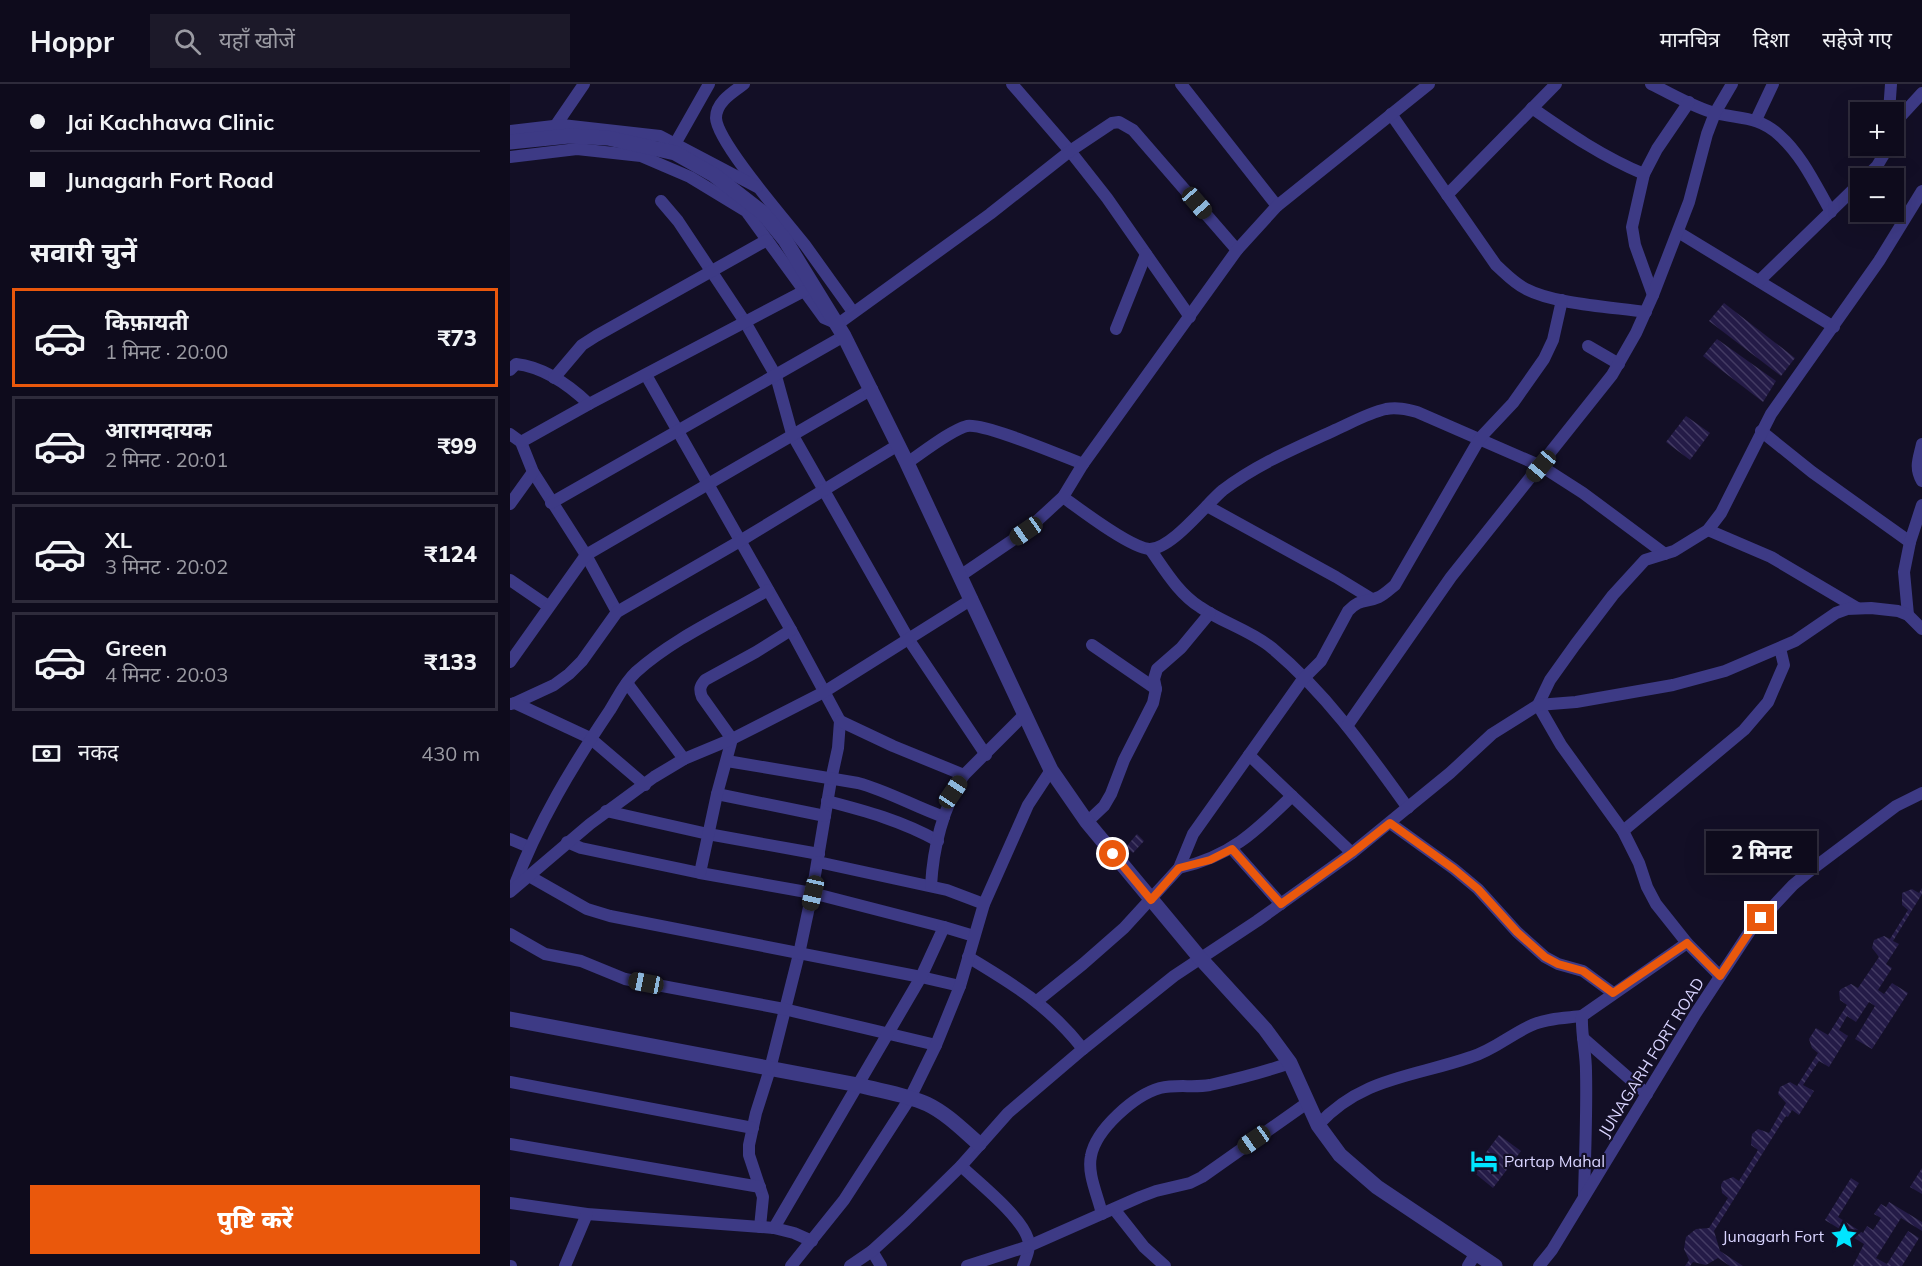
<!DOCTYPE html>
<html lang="hi">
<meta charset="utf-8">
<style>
body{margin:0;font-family:Mulish,"Noto Sans Devanagari",sans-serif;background:#1c1929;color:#f1f3f6;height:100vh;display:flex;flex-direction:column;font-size:22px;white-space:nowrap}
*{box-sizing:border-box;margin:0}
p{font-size:20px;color:#9b9ba3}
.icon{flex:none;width:33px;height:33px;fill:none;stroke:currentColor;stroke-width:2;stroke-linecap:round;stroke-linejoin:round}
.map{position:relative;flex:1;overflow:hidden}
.panel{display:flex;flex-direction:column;background:#0e0b1c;width:510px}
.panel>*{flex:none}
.top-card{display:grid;align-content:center;height:132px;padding:0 30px;background:#0e0b1c}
.controls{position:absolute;left:1340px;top:18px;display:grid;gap:12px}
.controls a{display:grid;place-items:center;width:54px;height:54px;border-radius:0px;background:#0e0b1c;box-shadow:0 6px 24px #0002,0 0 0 2px #2e2b3b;font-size:30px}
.end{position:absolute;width:27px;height:27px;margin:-14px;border:8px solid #ea580c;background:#fff;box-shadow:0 0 0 3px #fff}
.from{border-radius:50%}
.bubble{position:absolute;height:42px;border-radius:0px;background:#0e0b1c;box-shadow:0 6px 24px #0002,0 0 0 2px #2e2b3b;font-size:20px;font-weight:800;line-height:42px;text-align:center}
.car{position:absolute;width:18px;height:36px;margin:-18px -9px;border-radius:8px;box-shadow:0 0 4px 2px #0007;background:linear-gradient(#222 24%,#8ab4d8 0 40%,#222 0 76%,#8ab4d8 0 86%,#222 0)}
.top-card b{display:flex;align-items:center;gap:21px;height:57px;font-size:22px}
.top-card b+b{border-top:2px solid #2e2b3b}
.top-card i{width:15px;height:15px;background:#f1f3f6}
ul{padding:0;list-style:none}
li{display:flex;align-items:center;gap:18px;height:99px;margin:0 12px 9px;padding:0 18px;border:3px solid #2e2b3b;border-radius:0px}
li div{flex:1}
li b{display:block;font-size:22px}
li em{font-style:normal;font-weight:800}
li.active{border-color:#ea580c}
li>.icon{width:54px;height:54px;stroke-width:1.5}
h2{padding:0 30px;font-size:27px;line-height:72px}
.pay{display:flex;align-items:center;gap:15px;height:66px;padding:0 30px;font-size:22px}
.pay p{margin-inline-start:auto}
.action{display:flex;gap:12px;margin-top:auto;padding:12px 30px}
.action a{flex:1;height:69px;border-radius:0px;background:#ea580c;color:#fff;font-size:24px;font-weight:800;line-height:69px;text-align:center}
header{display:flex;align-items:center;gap:36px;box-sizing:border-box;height:84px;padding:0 30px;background:#0e0b1c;border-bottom:2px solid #2e2b3b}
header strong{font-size:28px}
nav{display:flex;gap:33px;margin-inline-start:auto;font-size:21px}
.search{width:420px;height:54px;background:#1c1929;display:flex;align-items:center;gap:15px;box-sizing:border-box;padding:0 21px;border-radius:0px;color:#9b9ba3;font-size:22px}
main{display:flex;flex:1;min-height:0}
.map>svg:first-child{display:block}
.building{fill:url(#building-back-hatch)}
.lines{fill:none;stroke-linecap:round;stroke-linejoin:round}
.minor{stroke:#3d3a85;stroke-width:12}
.tertiary{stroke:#3d3a85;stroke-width:15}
.route{stroke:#ea580c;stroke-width:8}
.labels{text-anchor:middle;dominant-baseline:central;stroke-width:4.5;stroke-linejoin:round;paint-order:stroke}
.street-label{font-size:16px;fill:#d9d4ff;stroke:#130f26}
.poi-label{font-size:16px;fill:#d9d4ff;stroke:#130f26;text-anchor:start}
</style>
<header>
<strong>Hoppr</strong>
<div class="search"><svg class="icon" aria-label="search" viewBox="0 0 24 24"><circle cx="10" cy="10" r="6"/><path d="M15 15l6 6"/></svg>यहाँ खोजें</div>
<nav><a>मानचित्र</a><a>दिशा</a><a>सहेजे गए</a></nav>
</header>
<main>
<section class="panel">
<div class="top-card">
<b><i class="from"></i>Jai Kachhawa Clinic</b>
<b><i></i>Junagarh Fort Road</b>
</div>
<h2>सवारी चुनें</h2>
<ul>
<li class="active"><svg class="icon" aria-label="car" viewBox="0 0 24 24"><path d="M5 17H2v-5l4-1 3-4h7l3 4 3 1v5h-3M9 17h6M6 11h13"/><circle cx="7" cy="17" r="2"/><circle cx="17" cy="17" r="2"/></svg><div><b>किफ़ायती</b><p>1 मिनट · 20:00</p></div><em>₹73</em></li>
<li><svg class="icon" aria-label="car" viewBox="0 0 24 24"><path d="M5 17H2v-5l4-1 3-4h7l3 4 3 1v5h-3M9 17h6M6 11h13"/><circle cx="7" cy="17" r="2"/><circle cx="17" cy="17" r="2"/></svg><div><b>आरामदायक</b><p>2 मिनट · 20:01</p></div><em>₹99</em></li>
<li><svg class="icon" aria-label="car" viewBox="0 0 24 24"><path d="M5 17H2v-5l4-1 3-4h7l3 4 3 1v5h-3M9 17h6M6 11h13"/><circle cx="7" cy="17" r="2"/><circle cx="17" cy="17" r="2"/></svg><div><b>XL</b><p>3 मिनट · 20:02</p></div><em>₹124</em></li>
<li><svg class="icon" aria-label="car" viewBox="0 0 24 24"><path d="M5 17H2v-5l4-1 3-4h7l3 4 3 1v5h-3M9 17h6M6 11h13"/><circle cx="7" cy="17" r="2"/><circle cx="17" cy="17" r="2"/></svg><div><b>Green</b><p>4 मिनट · 20:03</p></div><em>₹133</em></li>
</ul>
<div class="pay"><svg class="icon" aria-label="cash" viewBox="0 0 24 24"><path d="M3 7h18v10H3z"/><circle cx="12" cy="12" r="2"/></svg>नकद<p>430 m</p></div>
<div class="action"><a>पुष्टि करें</a></div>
</section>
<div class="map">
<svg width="1412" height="1182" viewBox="0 0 1412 1182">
<defs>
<pattern id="building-back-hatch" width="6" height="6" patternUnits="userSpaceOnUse" patternTransform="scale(1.5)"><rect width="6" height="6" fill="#241b47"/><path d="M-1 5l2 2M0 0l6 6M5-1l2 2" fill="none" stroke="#433b63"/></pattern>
</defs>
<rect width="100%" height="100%" fill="#130f26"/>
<g class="building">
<path d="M1214 219 1285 274 1271 292 1199 237Z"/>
<path d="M1207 255 1266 297 1253 318 1193 272Z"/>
<path d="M1176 332 1200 349 1180 376 1156 358Z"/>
<path d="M627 750 634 757 623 769 616 763Z"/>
<path d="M1412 804V810L1383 857 1389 860 1376 880 1382 884 1368 906 1374 910 1382 899 1398 909 1362 965 1345 955 1365 922 1359 918 1346 938 1337 932 1329 946 1338 952 1319 983 1309 977 1293 1001 1304 1007 1289 1031 1282 1026 1278 1033 1276 1032 1204 1147 1210 1167 1233 1182H1220L1208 1174 1196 1181 1183 1178 1180 1182H1175L1179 1176 1174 1165 1176 1153 1186 1145 1199 1144 1218 1114 1212 1109 1211 1101 1213 1097 1223 1093 1229 1097 1248 1066 1241 1061 1242 1050 1248 1045 1259 1049 1276 1019 1268 1010 1270 1003 1280 998 1287 1002 1308 969 1302 964 1299 955 1306 944 1318 951 1337 921 1330 916 1329 908 1331 905 1341 900 1348 904 1369 873 1362 864 1364 856 1374 852 1380 855 1398 826 1392 821V809L1402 805 1409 809Z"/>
<path d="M989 1051 1011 1067 983 1104 962 1087Z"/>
<path d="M1412 1084V1110L1400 1103Z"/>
<path d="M1341 1094 1349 1099 1328 1133 1353 1149 1357 1142 1363 1146 1371 1134 1364 1130 1371 1120 1376 1123 1379 1118 1412 1138V1147L1391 1134 1366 1174 1377 1180 1398 1147 1409 1154 1392 1182H1343L1354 1160 1315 1136Z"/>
</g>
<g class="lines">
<g class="minor">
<path d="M234 0C223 8 206 18 206 34 207 58 277 138 295 161 311 183 327 206 343 228"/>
<path d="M502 0 560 67 597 114 680 233"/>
<path d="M671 0 767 122"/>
<path d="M1141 0C1162 10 1183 23 1205 29 1229 35 1249 32 1269 51 1292 71 1306 102 1321 128"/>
<path d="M1022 24C1058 49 1093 73 1134 90"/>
<path d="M1379 28 1381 0"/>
<path d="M881 30 986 181C996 190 1004 199 1016 205 1044 220 1102 223 1136 228"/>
<path d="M1246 36 1263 0"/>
<path d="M46 41 74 0"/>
<path d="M0 47 52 41 150 52 247 103"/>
<path d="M1383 51 1391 32 1412 9"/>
<path d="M165 60 199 0"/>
<path d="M0 73 67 65 131 72 180 93 236 127 314 234 328 240 480 130 560 67 602 39 609 38 623 46 727 166"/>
<path d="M1355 94 1367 82 1379 62"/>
<path d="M937 111 1046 0"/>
<path d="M151 117 168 137 235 238 266 292 282 350 399 556 476 671"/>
<path d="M1168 148 1324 243"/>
<path d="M1249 197 1350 99"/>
<path d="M1143 211 1125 161 1122 143 1134 90 1147 65 1179 18"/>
<path d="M606 245 636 170"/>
<path d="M1078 262 1109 280"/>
<path d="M0 286 6 280C34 283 60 302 79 320"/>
<path d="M136 291 281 546 330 637 328 664 321 696 302 809 289 870 260 985 246 1029 239 1061V1071L253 1113 250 1143"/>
<path d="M44 294 72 261 86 252 257 156"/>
<path d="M1251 347 1302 388 1400 458"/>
<path d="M0 350 11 358 23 388 76 471 107 528"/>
<path d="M11 358 79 320 294 207"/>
<path d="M1412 360C1409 374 1404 383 1412 397"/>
<path d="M397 379C412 369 441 346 457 342 475 339 552 372 573 380"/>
<path d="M553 413C571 426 619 463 639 465 661 466 696 420 713 406 747 380 786 364 825 346 841 339 858 329 876 325 887 323 896 325 907 328L1031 382 1073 409 1155 470"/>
<path d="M41 419 334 252"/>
<path d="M0 420 23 388"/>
<path d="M697 422 826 493 862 515"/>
<path d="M1198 446 1261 473 1347 524"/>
<path d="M640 465C655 486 668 509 690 523 713 539 740 546 762 564 816 609 857 667 898 724"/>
<path d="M450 492 516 447 553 413 573 380 727 166 767 122 919 0"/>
<path d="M0 496 38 522"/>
<path d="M1398 531 1394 488 1400 458 1412 421"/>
<path d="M582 561 646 605"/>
<path d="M0 578 76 471 362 305"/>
<path d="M117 599 174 675"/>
<path d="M5 619 44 601 59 590 72 577 107 528 230 457 388 361"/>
<path d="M1 620 5 619 80 654 135 701"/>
<path d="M330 637 383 662 454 691 514 631"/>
<path d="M837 642 941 493 1102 291 1126 249 1143 211 1179 118 1197 50 1205 29 1222 0"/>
<path d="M739 671 842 769"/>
<path d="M217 677 348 699C378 707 405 723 434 733"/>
<path d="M207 710 315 732"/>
<path d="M317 717C356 727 392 737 428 757"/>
<path d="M96 727 198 750 309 770"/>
<path d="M577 738 594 722 601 710 614 676 643 619 646 605 644 595 647 585 671 564 700 529"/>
<path d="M880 739 944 785 968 805 1007 848 1035 873 1048 880 1073 887 1103 909"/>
<path d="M1113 747 1234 646 1258 618 1274 581 1270 564"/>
<path d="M0 755 19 763"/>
<path d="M57 758 71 764 190 789 302 809 434 843"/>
<path d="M722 765 771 820"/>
<path d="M308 778 437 806 474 820"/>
<path d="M669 784C720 773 746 747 782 712"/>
<path d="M190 789 207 710 222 655 192 613C189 605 190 602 195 596L246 568 281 546"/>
<path d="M19 792 77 825 100 832 411 893 450 902"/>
<path d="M421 802C423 764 433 723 454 691"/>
<path d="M4 803C27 740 63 681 100 626 108 613 115 598 126 588 164 554 214 532 258 506"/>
<path d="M0 808 80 740 144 693 174 675 222 655 314 608 462 515"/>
<path d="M0 850 35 870 71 877 115 895 274 925 426 961"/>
<path d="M458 873C505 901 539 922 573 965"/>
<path d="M1210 892 1177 859 1146 820 1137 803 1129 779 1113 747 1051 661 1028 621 1040 596 1065 561 1103 511 1135 476 1164 467 1198 446 1211 429 1261 330 1369 177 1412 107"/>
<path d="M527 917 573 880 614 844 669 784 683 750 793 595 811 577 838 527C850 514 856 519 869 513 875 510 880 505 885 501L970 354 1003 319 1034 275 1043 256 1052 216"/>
<path d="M1073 954 1137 1010"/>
<path d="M0 998 243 1044"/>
<path d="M808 1041C852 993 904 993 961 973 984 966 1001 950 1022 941 1037 934 1056 934 1072 932"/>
<path d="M0 1060 250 1103"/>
<path d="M451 1082C469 1099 511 1132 518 1155 521 1163 516 1174 513 1182"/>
<path d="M1074 1112C1075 1070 1077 1028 1076 987 1076 968 1071 950 1072 932L1177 859"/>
<path d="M0 1119 77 1130 264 1144 284 1149 302 1157"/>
<path d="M604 1125 634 1163 655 1182"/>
<path d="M592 1130C588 1112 577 1090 581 1072 586 1045 625 1011 650 1004 667 1000 684 1004 700 1001 727 995 754 988 780 979"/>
<path d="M264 1144 411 893 434 843 464 852"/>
<path d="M362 1167 371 1182"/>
<path d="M0 1182H1"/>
<path d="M55 1182 77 1130"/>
<path d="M281 1182 334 1116 400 1014 426 961 450 902 474 820 518 721 541 686"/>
<path d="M340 1182 362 1167 396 1136 451 1082 498 1029 573 965 664 892 747 837 842 769 940 689 982 650 1028 621 1066 618 1163 601 1215 587 1285 557 1326 529 1337 525 1361 524 1388 527 1398 531 1412 545"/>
<path d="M457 1182 519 1162 630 1113 646 1107 680 1099 692 1093 797 1019"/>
<path d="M958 1182 966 1169"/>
<path d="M1029 1182 1042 1166 1186 929 1240 847 1283 801 1301 786 1386 722 1412 709"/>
</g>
<g class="tertiary">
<path d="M0 58 59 52 98 54 165 69 204 91 253 129 275 156 334 252 397 379 529 661 541 686 577 738 690 874 755 945 780 979 808 1041 830 1071 867 1103 985 1182"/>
<path d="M0 935 348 1001C370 1007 395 1010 417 1020 436 1029 453 1046 469 1060"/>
</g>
</g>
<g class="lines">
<path class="route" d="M603 770 641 816 669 784 700 776 722 765 771 820 842 769 880 739 944 785 968 805 1007 848 1035 873 1048 880 1073 887 1103 909 1177 859 1210 892 1240 847 1251 834"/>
</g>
<defs>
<symbol id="hotel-bare" viewBox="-9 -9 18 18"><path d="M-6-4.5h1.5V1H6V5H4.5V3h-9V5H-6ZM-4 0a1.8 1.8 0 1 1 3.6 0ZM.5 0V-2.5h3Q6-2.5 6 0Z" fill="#00e5ff" stroke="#130f26" stroke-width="2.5" paint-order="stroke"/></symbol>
<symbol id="sight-bare" viewBox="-9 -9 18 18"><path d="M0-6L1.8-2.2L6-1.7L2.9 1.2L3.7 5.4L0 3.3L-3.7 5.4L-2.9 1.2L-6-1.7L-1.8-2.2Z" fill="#00e5ff" stroke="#130f26" stroke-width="2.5" paint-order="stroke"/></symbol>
</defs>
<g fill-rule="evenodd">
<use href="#hotel-bare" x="955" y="1058" width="38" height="38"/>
<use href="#sight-bare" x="1315" y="1133" width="38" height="38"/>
</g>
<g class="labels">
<g class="street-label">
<text transform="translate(1141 973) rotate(-58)">JUNAGARH FORT ROAD</text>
</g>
<g class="poi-label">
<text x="994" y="1077">Partap Mahal</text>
<text x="1314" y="1152" text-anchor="end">Junagarh Fort</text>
</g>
</g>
</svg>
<div class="controls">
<a>+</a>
<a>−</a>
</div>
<i class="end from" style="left:603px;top:770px"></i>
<i class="end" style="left:1251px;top:834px"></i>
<div class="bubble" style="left:1196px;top:747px;width:111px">2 मिनट</div>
<i class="car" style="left:687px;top:119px;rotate:139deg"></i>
<i class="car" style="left:1031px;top:382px;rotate:220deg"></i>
<i class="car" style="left:516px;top:447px;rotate:235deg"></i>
<i class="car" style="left:443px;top:708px;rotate:34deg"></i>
<i class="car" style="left:303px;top:809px;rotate:193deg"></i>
<i class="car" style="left:136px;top:899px;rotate:281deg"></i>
<i class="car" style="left:744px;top:1056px;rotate:235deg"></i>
</div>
</main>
